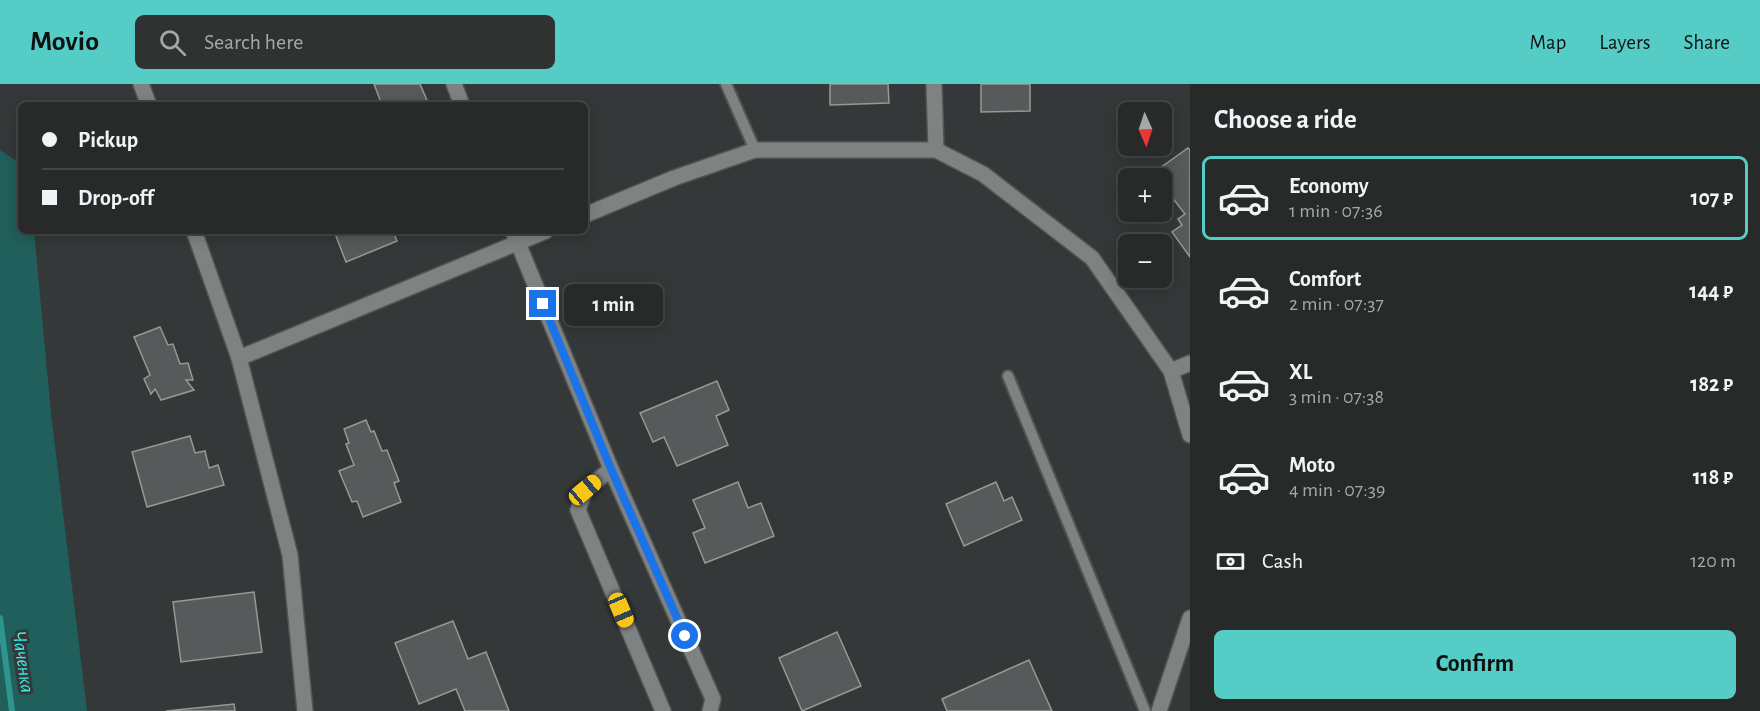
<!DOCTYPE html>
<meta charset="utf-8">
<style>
body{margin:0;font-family:"Alegreya Sans",sans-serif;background:#303232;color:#f1f3f6;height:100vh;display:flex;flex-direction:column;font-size:22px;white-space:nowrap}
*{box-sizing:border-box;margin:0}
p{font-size:20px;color:#a5a7a8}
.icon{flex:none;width:33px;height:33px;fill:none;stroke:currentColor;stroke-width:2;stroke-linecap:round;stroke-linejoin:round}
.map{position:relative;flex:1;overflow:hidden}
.side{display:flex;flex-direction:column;background:#282a2a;width:570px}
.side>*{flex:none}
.guide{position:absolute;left:18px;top:18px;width:570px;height:132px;border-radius:9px;box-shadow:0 3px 15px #0003,0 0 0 2px #444647;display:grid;align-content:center;height:132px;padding:0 24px;background:#282a2a}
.needle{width:39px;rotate:177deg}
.fabs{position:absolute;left:1118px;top:18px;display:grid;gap:12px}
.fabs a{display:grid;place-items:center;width:54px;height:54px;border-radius:9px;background:#282a2a;box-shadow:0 3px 15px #0003,0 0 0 2px #444647;font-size:30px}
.end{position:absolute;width:27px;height:27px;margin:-14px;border:8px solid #1a73e8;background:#fff;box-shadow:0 0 0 3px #fff}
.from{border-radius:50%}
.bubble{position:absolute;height:42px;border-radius:9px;background:#282a2a;box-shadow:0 3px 15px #0003,0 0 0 2px #444647;font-size:20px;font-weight:600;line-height:42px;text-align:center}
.car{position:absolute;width:18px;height:36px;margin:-18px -9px;border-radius:8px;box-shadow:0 0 4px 2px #0007;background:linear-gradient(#f5c518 24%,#345 0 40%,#f5c518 0 76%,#345 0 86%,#f5c518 0)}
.guide b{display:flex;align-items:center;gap:21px;height:57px;font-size:22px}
.guide b+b{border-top:2px solid #444647}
.guide i{width:15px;height:15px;background:#f1f3f6}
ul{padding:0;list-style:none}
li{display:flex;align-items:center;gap:18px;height:84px;margin:0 12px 9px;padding:0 12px;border:3px solid transparent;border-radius:9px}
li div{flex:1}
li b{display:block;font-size:22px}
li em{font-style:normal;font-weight:600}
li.active{border-color:#55cdc6}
li>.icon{width:54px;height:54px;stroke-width:1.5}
h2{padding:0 24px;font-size:27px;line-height:72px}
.pay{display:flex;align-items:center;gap:15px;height:66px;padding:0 24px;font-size:22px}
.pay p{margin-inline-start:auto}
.primary-button{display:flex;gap:12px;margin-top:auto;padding:12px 24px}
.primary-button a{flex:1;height:69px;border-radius:9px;background:#55cdc6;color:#111;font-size:24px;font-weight:600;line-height:69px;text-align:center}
header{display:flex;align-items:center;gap:36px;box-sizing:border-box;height:84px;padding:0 30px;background:#55cdc6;color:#111}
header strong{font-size:28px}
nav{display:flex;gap:33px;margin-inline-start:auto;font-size:21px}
.search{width:420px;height:54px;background:#303232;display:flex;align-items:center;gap:15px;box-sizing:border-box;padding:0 21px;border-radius:9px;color:#a5a7a8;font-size:22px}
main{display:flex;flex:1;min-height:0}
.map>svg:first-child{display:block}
.green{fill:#205f5b}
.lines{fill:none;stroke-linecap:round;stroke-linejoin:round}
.stream{stroke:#2e948e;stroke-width:6}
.building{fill:#575a5a;stroke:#959998;stroke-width:1.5}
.service-casing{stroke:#525454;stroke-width:14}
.minor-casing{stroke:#525454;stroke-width:18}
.service{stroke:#7f8282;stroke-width:10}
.minor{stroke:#7f8282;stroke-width:15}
.route{stroke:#1a73e8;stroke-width:8}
.labels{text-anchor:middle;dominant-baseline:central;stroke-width:6;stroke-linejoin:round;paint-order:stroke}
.water-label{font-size:20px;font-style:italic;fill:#31f4eb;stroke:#353838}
</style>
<header>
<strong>Movio</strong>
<div class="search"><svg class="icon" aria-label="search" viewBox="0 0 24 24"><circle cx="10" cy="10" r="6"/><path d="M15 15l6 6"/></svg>Search here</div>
<nav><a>Map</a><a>Layers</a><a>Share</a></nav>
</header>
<main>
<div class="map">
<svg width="1190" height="627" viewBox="0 0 1190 627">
<rect width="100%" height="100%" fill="#353838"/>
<path class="green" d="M0 66 21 80V147H34L51 329 87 627H0Z"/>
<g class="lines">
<path class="stream" d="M0 534 12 627"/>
</g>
<g class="building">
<path d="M374 0H420L429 21H382Z"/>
<path d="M830 0H888L889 19 830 21Z"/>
<path d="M981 0H1030V27L981 28Z"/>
<path d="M1188 64 1190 66V173L1172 148 1182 141 1178 135 1185 130 1171 112 1161 119V94H1146Z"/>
<path d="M1128 107V128H1149L1134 138 1117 115Z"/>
<path d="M334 147H393L397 157 346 178Z"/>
<path d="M160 243 168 261 173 260 180 280 188 279 193 296H186L194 306 161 316 155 305 151 310 144 295 150 291 134 253Z"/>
<path d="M717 297 729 326 716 332 728 361 677 382 664 353 653 358 640 329Z"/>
<path d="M366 336 371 348 374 347 382 367 387 366 399 397 394 399 401 418 363 433 357 417 352 418 339 387 354 381 346 360 349 359 344 345Z"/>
<path d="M190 352 195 369 205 367 209 384 218 381 224 401 147 423 132 368Z"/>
<path d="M738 398 748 424 761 419 774 452 705 479 693 449 705 444 693 416Z"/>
<path d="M996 398 1004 417 1012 413 1022 436 964 462 946 420Z"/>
<path d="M254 508 262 568 181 578 173 518Z"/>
<path d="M453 537 468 575 486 568 509 627H465L456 605 419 620 395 559Z"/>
<path d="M837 548 861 602 802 627 779 574Z"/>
<path d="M1029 576 1052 627H947L942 615Z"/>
<path d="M234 620 235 627H166Z"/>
</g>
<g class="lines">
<defs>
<g id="service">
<path d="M726 0 755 66"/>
<path d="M1008 292 1145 627"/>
</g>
<g id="minor">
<path d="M141 0 149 21"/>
<path d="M454 0 462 21"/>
<path d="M934 0 936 66"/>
<path d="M585 131 674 94 755 66H936L983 90 1092 174 1171 287 1190 351"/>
<path d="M194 147 239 274 290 471 305 627"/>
<path d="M513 147 611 385 713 615 710 627"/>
<path d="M239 274 546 147"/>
<path d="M1171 287 1190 279"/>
<path d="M611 385 585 406 578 426 663 627"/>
<path d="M1159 627 1190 534"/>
</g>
</defs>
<use href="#service" class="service-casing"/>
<use href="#minor" class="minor-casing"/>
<use href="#service" class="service"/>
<use href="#minor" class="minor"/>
</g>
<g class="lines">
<path class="route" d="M543 220 611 385 685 552"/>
</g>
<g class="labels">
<g class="water-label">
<text transform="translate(23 578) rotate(82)">Чаченка</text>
</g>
</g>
</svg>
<div class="fabs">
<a><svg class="needle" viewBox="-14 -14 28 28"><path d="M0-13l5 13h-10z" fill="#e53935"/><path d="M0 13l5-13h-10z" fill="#a5a7a8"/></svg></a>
<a>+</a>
<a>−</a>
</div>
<i class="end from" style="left:685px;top:552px"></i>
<i class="end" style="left:543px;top:220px"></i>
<div class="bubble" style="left:564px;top:200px;width:99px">1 min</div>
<i class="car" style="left:585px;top:406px;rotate:50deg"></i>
<i class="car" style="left:621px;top:526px;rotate:157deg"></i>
<div class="guide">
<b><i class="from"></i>Pickup</b>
<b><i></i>Drop-off</b>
</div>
</div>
<section class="side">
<h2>Choose a ride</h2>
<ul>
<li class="active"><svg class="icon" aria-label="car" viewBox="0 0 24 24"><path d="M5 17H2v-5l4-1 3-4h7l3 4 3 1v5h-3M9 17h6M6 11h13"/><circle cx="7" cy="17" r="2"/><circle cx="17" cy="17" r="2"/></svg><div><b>Economy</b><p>1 min · 07:36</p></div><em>107 ₽</em></li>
<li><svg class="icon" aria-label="car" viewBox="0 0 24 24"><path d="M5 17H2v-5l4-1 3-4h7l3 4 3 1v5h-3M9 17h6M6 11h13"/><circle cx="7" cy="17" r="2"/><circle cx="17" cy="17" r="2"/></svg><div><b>Comfort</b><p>2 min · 07:37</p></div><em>144 ₽</em></li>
<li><svg class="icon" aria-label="car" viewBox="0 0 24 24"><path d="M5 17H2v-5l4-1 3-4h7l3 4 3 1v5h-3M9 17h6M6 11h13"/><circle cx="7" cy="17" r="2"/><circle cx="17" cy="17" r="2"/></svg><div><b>XL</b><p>3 min · 07:38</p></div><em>182 ₽</em></li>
<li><svg class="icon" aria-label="car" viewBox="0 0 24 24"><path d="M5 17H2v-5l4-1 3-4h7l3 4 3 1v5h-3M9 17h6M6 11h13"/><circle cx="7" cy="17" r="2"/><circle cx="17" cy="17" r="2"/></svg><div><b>Moto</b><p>4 min · 07:39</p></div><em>118 ₽</em></li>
</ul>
<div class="pay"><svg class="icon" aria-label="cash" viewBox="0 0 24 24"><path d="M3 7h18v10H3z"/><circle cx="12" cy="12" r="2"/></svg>Cash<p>120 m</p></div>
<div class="primary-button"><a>Confirm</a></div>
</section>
</main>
